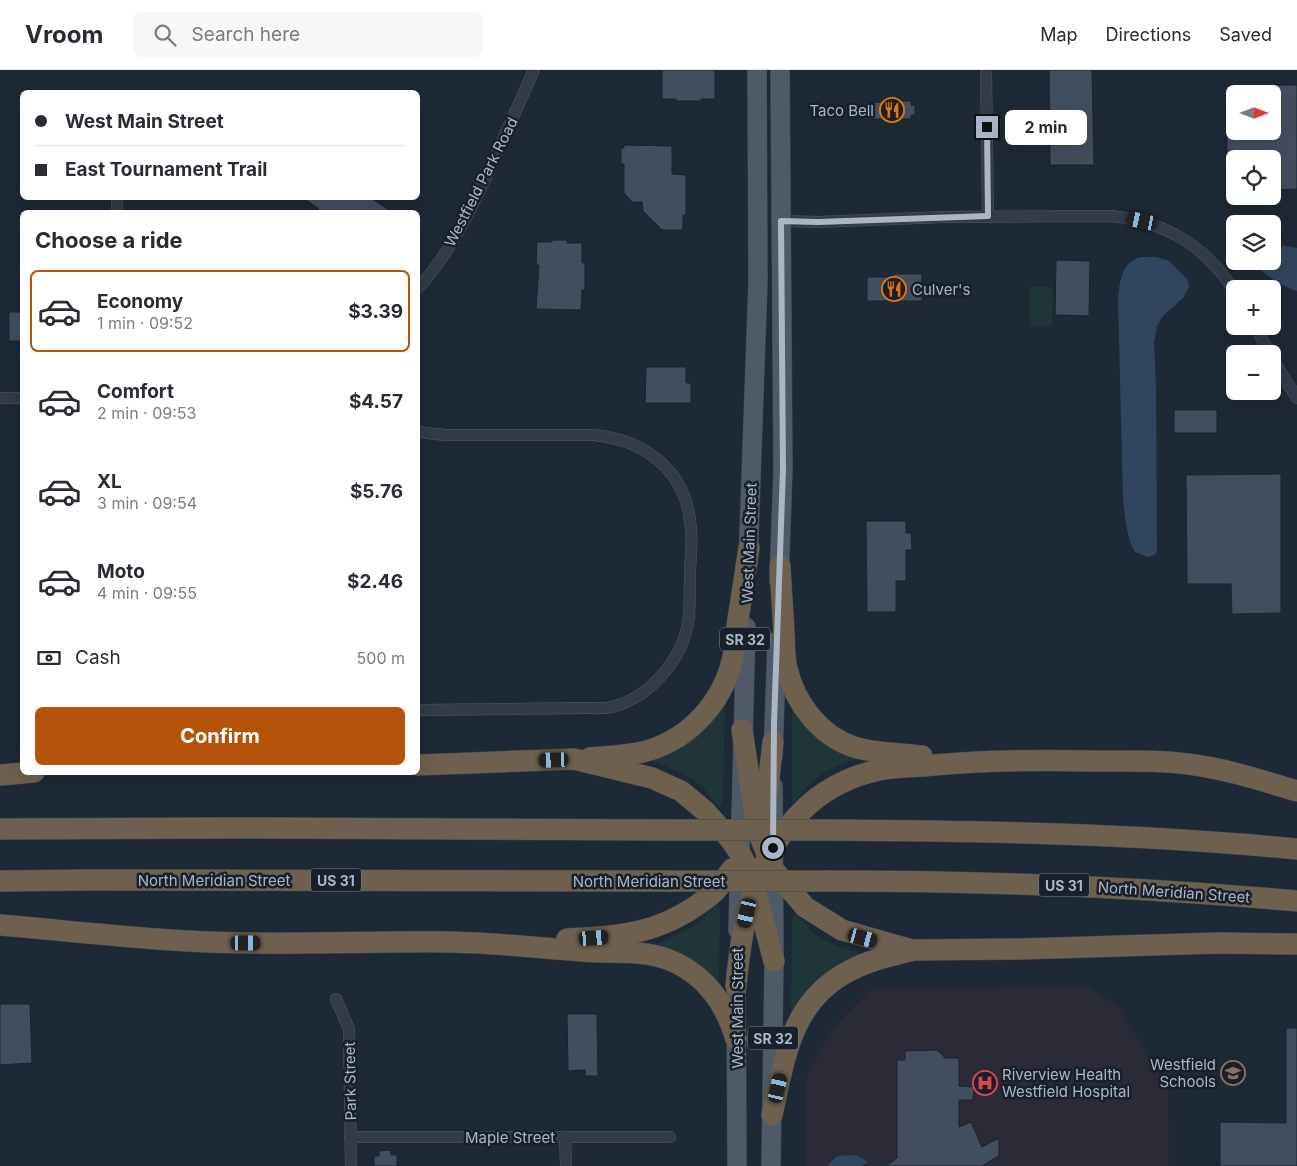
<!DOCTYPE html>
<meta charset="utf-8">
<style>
body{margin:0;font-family:Inter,sans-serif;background:#f7f7f7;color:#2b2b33;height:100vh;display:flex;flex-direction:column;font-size:19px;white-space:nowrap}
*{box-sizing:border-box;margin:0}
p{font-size:16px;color:#7c7c81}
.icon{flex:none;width:28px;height:28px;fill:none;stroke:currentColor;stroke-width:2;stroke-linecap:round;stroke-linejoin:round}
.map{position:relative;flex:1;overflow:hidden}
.side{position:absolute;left:20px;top:140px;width:400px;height:565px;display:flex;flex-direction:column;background:#fff;border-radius:8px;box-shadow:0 5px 20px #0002}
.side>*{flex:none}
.top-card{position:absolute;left:20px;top:20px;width:400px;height:110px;border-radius:8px;box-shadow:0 5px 20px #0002;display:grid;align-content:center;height:110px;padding:0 15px;background:#fff}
.needle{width:32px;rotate:90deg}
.fabs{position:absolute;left:1226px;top:15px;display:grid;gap:10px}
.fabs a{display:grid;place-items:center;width:55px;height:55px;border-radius:8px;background:#fff;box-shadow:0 5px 20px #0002;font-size:25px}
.end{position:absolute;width:22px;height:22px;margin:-11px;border:6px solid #abb5c4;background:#111;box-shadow:0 0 0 2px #111}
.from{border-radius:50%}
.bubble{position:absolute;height:35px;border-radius:8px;background:#fff;box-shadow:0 5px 20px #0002;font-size:16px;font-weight:700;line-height:35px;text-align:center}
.car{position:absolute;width:15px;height:30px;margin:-15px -8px;border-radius:6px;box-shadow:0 0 4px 1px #0007;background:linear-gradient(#222 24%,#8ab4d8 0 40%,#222 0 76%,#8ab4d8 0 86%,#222 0)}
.top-card b{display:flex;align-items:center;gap:18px;height:48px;font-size:19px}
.top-card b+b{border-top:1px solid #e1e1e2}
.top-card i{width:12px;height:12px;background:#2b2b33}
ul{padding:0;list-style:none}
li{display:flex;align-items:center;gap:15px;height:82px;margin:0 10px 8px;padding:0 5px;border:2px solid transparent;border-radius:8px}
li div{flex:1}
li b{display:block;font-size:19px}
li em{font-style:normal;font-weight:700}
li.current{border-color:#b45309}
li>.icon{width:45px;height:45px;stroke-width:1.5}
h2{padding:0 15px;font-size:22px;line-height:60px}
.pay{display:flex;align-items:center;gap:12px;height:55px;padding:0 15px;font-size:19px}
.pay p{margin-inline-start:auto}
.action{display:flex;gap:10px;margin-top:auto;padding:10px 15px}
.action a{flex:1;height:58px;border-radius:8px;background:#b45309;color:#fff;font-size:20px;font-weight:700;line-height:58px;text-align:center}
header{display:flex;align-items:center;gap:30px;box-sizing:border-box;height:70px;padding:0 25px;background:#fff;border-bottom:1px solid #e1e1e2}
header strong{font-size:24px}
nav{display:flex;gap:28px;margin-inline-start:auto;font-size:18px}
.search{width:350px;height:45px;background:#f7f7f7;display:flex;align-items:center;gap:12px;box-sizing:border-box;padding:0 18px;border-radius:8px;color:#7c7c81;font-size:19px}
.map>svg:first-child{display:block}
.medical{fill:#2b2a37}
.green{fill:#203537}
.water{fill:#31455e}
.building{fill:#414e5e;stroke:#19222d}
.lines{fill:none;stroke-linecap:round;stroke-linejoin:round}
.minor-casing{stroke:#4f5865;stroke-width:12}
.primary-casing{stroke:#3b4450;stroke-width:20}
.motorway-casing{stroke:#3c4551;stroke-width:22}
.minor{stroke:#323b46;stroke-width:11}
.primary{stroke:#4f5a67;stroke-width:19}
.motorway{stroke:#6d604e;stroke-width:21}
.motorway-bridge-casing{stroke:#3c4551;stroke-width:22;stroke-linecap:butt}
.motorway-bridge{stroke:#6d604e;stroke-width:21}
.route{stroke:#abb5c4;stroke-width:6}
.labels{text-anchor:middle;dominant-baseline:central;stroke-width:5;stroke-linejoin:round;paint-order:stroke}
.shield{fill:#18202b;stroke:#7f8896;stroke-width:1}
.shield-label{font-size:14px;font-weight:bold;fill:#abb5c4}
.poi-label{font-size:15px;fill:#abb5c4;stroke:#18202b;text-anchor:end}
.street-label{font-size:15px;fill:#abb5c4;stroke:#18202b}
</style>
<header>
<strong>Vroom</strong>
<div class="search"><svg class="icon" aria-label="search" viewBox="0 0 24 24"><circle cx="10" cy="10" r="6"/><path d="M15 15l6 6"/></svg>Search here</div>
<nav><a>Map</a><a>Directions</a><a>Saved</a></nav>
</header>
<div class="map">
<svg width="1297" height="1096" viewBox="0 0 1297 1096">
<rect width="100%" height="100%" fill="#1e2936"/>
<path class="medical" d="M1088 917 1102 925 1119 937 1168 1021 1169 1096H807V1006L830 962 871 919Z"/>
<g class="green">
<path d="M1030 217H1053L1052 256H1030Z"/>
<path d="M725 632 723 731 720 739 702 716 678 701 649 690Z"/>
<path d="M795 636 860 688C844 692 822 701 811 713 804 719 799 727 793 734L792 731V640Z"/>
<path d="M717 831 720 838 719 903 716 909C700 890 679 884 658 874L698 854Z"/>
<path d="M795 841 814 864 841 878 862 884 791 945 792 851Z"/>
</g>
<g class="water">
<path d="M1273 174 1297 178V221C1278 215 1265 204 1250 191H1272Z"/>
<path d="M1141 187H1156L1169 191 1188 210 1189 217 1183 228 1163 246 1157 256 1154 272 1156 318 1157 480 1155 485 1148 487 1135 482C1126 467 1125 446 1123 429L1118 227C1120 210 1122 192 1141 187Z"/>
<path d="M856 1085 868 1092 862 1096H827L837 1086Z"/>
</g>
<g class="building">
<path d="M662 0H715V29H701V31H676V29H662Z"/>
<path d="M1049 0H1092L1094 95H1050Z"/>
<path d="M1272 15H1297V119L1272 120V89H1227V61H1272Z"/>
<path d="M883 31H911V35H915V45H911V49H864V33L883 32Z"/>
<path d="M624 75 672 76V104L686 105V145H683V160H662L643 141 642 132H632L624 123V94H621V78H624Z"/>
<path d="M303 128H371L392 142H316L319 139Z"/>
<path d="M552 170H567V173H582V193H585V220H582L581 240 536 239 539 195H536L537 172H552Z"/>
<path d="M1056 190 1090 191 1089 246 1055 245Z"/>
<path d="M893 204H922V231H867V207H893Z"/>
<rect x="9" y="242" width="13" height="29"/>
<path d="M646 297H686V313H691V333H645Z"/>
<rect x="1174" y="340" width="43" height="23"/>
<path d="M1281 404V543L1232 544 1231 514H1187L1186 405Z"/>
<path d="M866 451H906V463H911L912 480H906V511H896V542H867Z"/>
<path d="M0 934H30L32 993 0 995Z"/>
<path d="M567 944H597L598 1006H585V1000L568 1001Z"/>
<path d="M1286 958H1297V1096H1220V1052L1286 1053Z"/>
<path d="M937 980 945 988H959V1016L974 1017 973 1030H959V1057L971 1052 982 1077 999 1068V1086L982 1096H886L897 1088V990H905V981Z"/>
<path d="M391 1080V1085H397V1096H374V1086H379V1081Z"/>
</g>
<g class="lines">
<defs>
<g id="minor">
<path d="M986 0 988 146"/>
<path d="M117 128V142"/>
<path d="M781 151 818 152 943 147 1112 146C1166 152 1206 176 1235 222"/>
<path d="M418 218C449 185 469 143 489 101 504 68 519 34 534 0"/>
<path d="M1255 256 1270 284"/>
<path d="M1272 288 1297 328"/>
<path d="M0 328H22"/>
<path d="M418 362 445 365H594C644 370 684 399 690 451 693 467 691 484 690 500 690 516 690 531 689 546 685 586 652 627 612 637 604 639 594 638 585 638L418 640"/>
<path d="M336 929 349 959 351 1096"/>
<path d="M350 1067H670"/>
<path d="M565 1067 566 1096"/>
</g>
<g id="primary">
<path d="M748 492 758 212 757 0"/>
<path d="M779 511 783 399 780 0"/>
<path d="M773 686 777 571"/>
<path d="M738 860 746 557"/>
<path d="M736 902 737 1096"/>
<path d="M771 1096 774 891 773 716"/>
</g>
<g id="motorway">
<path d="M780 496C781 518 783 541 784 564 785 576 784 588 787 599 795 633 820 666 854 677 876 684 900 683 922 686"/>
<path d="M742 660 757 759 773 799 805 837 842 860 912 880 1021 879 1219 873 1297 874"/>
<path d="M590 688C609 686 631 686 650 680 691 667 722 632 732 591 736 577 736 563 738 549 742 526 745 502 749 478"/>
<path d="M418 695 574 689 652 708 681 721 705 741 730 769 741 785 751 805 774 891"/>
<path d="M0 705 34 702"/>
<path d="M760 749 768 717 773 672"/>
<path d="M0 759 238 758 671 760"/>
<path d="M831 760C987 761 1141 764 1297 779"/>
<path d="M0 811 89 810 671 811"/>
<path d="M830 811C986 811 1142 817 1297 831"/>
<path d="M0 855C82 862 164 872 246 873 315 874 384 871 453 872 496 873 539 878 582 881 610 884 640 879 667 889 704 903 725 932 736 969"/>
<path d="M567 869C627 866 664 863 712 824 720 817 726 807 732 799"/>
<path d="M736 916C742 850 753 789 803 740 821 722 846 708 871 702 891 696 914 697 935 695 987 690 1040 690 1093 691 1127 691 1161 690 1195 695 1230 700 1263 711 1297 721"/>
<path d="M772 1045C785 987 791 930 851 900 870 890 890 886 910 881"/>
</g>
</defs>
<use href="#minor" class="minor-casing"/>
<use href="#primary" class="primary-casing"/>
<use href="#motorway" class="motorway-casing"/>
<use href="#minor" class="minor"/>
<use href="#primary" class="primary"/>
<use href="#motorway" class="motorway"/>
<defs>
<g id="motorway-bridge">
<path d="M671 760H831"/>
<path d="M671 811H830"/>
</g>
</defs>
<use href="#motorway-bridge" class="motorway-bridge-casing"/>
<use href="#motorway-bridge" class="motorway-bridge"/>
</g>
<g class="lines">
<path class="route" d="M773 778 774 654 783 399 781 151 818 152 988 146 987 57"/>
</g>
<defs>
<symbol id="restaurant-ring" viewBox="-11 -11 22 22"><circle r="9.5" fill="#18202b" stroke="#e8710a" stroke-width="1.5"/><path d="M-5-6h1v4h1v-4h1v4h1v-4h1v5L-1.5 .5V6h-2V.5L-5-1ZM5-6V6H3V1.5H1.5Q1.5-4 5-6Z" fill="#e8710a"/></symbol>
<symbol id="school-ring" viewBox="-11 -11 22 22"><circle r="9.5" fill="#18202b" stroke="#8d6e63" stroke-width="1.5"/><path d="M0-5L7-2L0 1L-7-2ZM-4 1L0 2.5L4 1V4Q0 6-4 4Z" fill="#8d6e63"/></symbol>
<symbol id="hospital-ring" viewBox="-11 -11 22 22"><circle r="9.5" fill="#18202b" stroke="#e0444e" stroke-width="1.5"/><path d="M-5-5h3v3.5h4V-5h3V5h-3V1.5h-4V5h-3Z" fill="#e0444e"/></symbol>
</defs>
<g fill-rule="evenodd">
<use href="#restaurant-ring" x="878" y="26" width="28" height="28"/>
<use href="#restaurant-ring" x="880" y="205" width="28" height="28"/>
<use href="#school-ring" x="1219" y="989" width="28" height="28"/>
<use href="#hospital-ring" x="971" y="999" width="28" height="28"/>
</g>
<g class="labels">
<g class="shield">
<rect x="720" y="557.5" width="50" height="23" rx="4"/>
<rect x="311" y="798.5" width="50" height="23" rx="4"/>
<rect x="1039" y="803.5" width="50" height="23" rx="4"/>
<rect x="748" y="956.5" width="50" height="23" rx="4"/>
</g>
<g class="shield-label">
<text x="745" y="569">SR 32</text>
<text x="336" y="810">US 31</text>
<text x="1064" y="815">US 31</text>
<text x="773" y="968">SR 32</text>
</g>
<g class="poi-label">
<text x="874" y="40">Taco Bell</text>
<text x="912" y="219" text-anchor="start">Culver's</text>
<text x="1216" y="994">Westfield<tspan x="1216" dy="17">Schools</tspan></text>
<text x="1002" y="1004" text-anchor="start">Riverview Health<tspan x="1002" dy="17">Westfield Hospital</tspan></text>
</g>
<g class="street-label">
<text transform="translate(481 112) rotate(-63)">Westfield Park Road</text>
<text transform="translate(749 473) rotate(-88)">West Main Street</text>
<text x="214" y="810">North Meridian Street</text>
<text x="649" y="811">North Meridian Street</text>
<text transform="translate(1174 822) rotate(4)">North Meridian Street</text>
<text transform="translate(737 938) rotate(-90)">West Main Street</text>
<text transform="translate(350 1011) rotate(-91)">Park Street</text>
<text x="510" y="1067">Maple Street</text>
</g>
</g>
</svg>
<div class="fabs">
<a><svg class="needle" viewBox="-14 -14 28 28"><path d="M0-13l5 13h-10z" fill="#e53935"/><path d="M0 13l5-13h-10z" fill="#7c7c81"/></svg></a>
<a><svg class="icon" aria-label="locate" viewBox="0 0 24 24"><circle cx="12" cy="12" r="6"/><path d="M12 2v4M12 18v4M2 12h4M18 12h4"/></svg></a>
<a><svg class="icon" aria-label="layers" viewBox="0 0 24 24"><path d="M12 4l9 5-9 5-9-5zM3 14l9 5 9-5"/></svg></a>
<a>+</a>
<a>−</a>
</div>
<i class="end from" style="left:773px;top:778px"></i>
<i class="end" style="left:987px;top:57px"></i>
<div class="bubble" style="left:1005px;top:40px;width:82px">2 min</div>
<i class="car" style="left:1142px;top:151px;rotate:282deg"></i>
<i class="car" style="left:554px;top:690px;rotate:268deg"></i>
<i class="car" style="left:747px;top:843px;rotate:193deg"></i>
<i class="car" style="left:594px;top:868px;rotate:86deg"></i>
<i class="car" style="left:863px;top:868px;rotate:105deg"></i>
<i class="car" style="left:246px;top:873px;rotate:90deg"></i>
<i class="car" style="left:778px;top:1018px;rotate:13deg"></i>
<div class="top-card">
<b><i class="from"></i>West Main Street</b>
<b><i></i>East Tournament Trail</b>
</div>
<section class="side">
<h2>Choose a ride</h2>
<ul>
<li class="current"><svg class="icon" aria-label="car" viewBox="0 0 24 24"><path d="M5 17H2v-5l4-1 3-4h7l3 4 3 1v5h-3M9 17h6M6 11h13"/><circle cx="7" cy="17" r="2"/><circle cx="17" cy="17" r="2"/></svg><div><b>Economy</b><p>1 min · 09:52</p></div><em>$3.39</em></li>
<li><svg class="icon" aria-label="car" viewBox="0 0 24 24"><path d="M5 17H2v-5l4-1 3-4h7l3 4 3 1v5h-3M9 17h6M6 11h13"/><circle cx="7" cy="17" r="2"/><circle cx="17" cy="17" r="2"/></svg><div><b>Comfort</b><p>2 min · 09:53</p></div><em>$4.57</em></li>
<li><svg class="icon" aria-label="car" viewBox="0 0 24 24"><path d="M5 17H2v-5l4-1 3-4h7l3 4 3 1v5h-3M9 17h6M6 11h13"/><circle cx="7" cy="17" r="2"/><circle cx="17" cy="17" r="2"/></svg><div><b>XL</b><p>3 min · 09:54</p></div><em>$5.76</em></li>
<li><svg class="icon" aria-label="car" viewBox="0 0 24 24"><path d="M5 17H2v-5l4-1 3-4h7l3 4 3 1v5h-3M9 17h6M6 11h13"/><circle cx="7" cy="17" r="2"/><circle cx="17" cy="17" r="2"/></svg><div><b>Moto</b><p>4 min · 09:55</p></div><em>$2.46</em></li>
</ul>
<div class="pay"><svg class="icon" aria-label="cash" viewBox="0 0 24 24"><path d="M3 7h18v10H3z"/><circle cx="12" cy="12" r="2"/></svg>Cash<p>500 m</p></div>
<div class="action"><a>Confirm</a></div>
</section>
</div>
